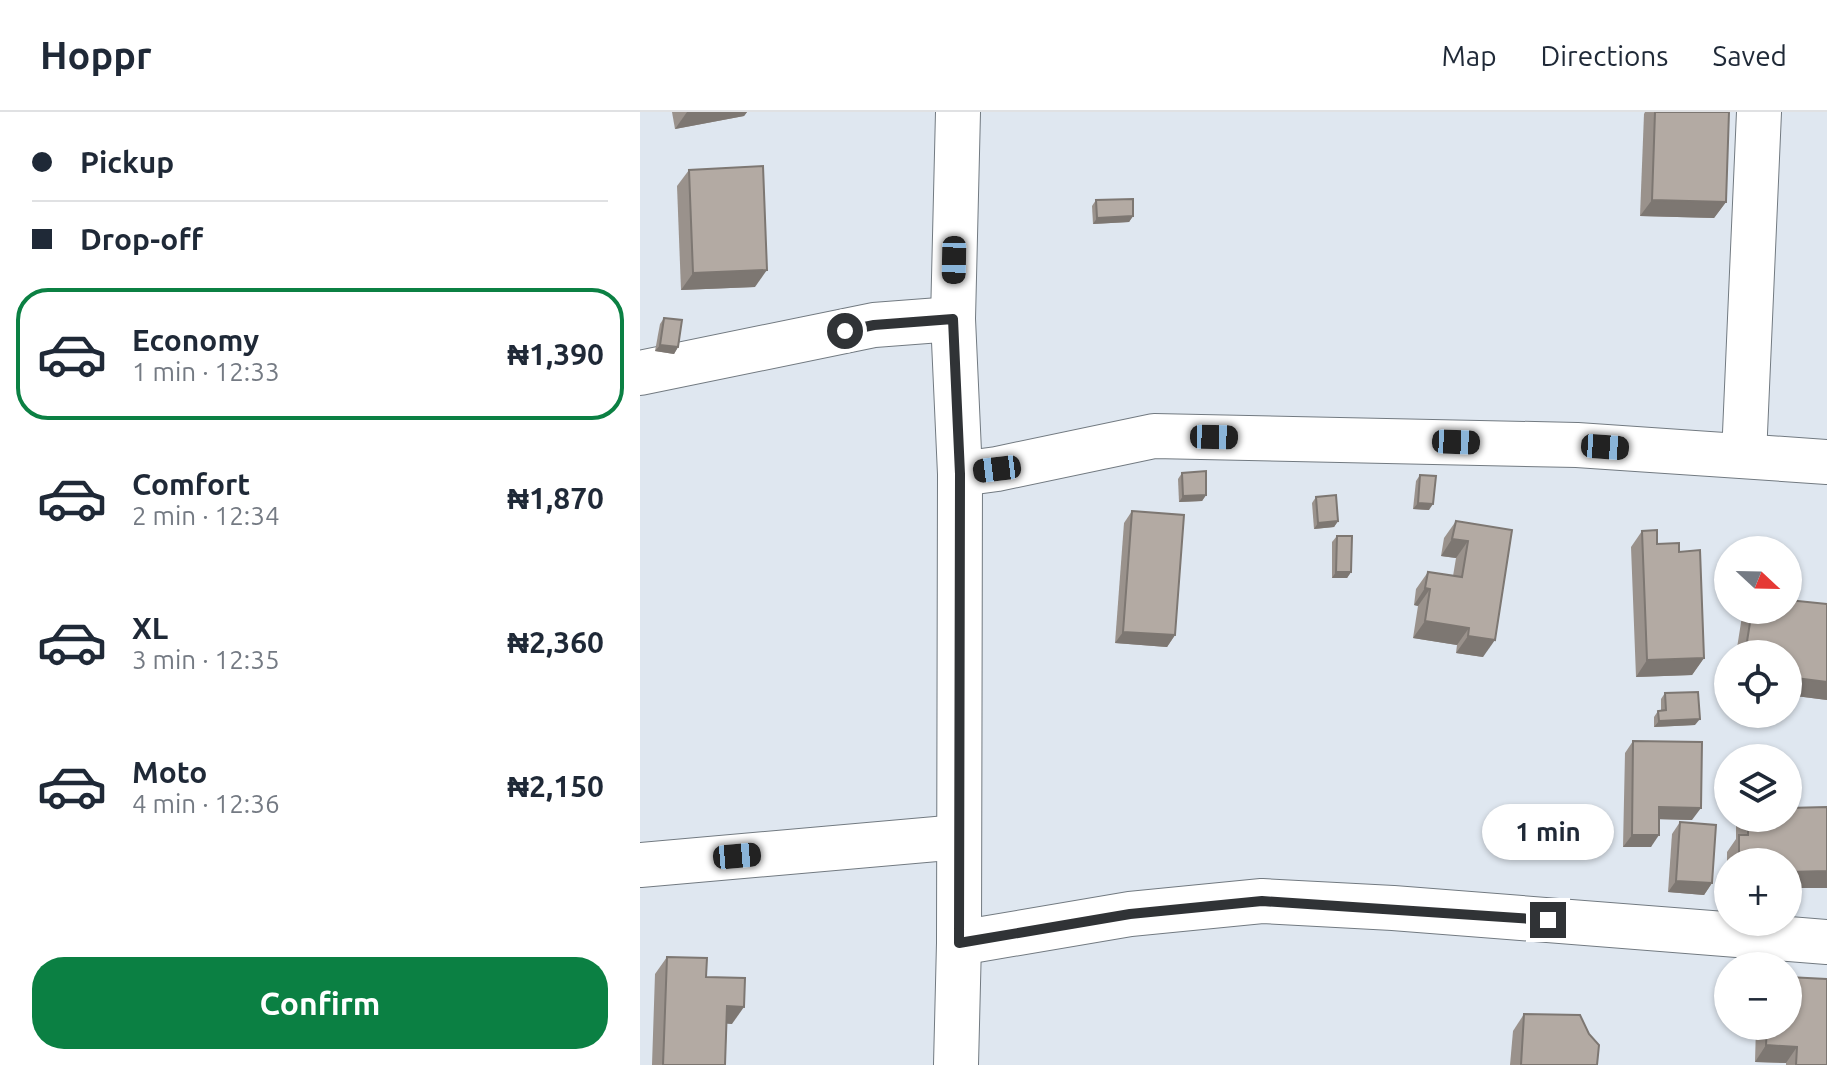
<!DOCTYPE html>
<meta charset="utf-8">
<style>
body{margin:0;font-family:Ubuntu,sans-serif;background:#f2f2f3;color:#1f2937;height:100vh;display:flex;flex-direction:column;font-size:30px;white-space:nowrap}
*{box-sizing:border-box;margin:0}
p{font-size:26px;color:#747a83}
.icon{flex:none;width:44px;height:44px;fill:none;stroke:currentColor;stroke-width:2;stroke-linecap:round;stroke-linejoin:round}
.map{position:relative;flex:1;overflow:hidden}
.panel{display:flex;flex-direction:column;background:#fff;width:640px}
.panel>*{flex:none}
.guide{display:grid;align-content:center;height:176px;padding:0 32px;background:#fff}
.needle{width:52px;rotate:112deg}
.fabs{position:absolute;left:1074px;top:424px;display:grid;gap:16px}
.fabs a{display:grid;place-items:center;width:88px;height:88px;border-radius:50%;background:#fff;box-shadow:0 2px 6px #0004;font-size:40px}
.end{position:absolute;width:36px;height:36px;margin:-18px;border:10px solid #303336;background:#fff;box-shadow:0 0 0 4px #fff}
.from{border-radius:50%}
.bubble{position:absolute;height:56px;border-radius:28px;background:#fff;box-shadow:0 2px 6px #0004;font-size:26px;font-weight:700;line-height:56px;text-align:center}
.car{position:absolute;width:24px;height:48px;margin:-24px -12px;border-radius:10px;box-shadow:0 0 6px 2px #0007;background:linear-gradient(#222 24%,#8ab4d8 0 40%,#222 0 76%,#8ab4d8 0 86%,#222 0)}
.guide b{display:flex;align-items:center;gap:28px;height:76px;font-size:30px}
.guide b+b{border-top:2px solid #e0e1e3}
.guide i{width:20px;height:20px;background:#1f2937}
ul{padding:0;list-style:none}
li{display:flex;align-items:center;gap:24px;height:132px;margin:0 16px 12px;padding:0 16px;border:4px solid transparent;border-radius:32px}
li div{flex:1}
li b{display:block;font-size:30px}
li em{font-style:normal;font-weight:700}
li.active{border-color:#0b8043}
li>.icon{width:72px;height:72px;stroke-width:1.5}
.cta{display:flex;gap:16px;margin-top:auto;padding:16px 32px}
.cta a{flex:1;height:92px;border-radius:32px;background:#0b8043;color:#fff;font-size:32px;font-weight:700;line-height:92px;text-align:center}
header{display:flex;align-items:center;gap:48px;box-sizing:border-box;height:112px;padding:0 40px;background:#fff;border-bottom:2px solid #e0e1e3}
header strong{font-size:38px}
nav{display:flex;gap:44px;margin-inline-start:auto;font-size:28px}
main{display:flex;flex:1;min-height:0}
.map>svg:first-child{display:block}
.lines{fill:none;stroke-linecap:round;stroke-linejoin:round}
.minor-casing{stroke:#727a81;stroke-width:46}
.minor{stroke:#fff;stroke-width:44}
.wall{fill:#9a928c}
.shaded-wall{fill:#7d7772}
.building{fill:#b3aaa3;stroke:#7d7772;stroke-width:2}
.route{stroke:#303336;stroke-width:10}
</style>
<header>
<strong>Hoppr</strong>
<nav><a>Map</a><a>Directions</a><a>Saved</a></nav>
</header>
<main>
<section class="panel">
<div class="guide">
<b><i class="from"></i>Pickup</b>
<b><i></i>Drop-off</b>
</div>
<ul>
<li class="active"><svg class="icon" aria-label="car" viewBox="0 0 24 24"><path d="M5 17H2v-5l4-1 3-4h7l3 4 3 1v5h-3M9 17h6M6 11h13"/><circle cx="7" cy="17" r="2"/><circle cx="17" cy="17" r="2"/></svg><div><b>Economy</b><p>1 min · 12:33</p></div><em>₦1,390</em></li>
<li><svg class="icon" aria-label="car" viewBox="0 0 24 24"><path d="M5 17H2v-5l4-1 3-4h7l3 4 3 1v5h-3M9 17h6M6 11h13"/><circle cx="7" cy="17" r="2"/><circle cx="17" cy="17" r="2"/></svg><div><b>Comfort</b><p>2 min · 12:34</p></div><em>₦1,870</em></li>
<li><svg class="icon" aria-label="car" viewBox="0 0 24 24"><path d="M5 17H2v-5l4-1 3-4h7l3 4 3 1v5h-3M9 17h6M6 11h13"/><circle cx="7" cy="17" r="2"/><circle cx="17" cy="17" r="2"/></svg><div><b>XL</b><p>3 min · 12:35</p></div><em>₦2,360</em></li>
<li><svg class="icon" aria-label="car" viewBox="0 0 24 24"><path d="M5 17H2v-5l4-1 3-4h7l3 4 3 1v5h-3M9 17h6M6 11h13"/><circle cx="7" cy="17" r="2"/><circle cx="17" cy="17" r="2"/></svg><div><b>Moto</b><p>4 min · 12:36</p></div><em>₦2,150</em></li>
</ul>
<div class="cta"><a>Confirm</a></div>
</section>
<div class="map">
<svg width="1187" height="953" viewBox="0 0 1187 953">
<rect width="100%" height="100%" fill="#dfe7f0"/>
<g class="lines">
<defs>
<g id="minor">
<path d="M0 261 234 213 313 207"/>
<path d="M1104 344 1119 0"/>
<path d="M320 362 357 357 514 324 937 333 1187 350"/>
<path d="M0 753 319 725"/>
<path d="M319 831 490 802 622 789 753 796 1187 830"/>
<path d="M316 953 319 831 320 362 313 207 318 0"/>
</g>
</defs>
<use href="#minor" class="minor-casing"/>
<use href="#minor" class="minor"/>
</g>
<g class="wall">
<path d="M32 0H107L104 4 35 17Z"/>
<path d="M1005 0H1015L1086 90 1074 106 1000 104 1004 2Z"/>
<path d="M49 58 115 175 41 178 37 74Z"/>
<path d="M456 88 493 104 489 110 453 112 452 94Z"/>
<path d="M24 206 38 235 34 242 15 239 20 212Z"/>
<path d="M542 361 566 383 562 389 539 390 538 367Z"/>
<path d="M780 363 789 398 773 397 776 369Z"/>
<path d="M676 385 698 409 694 415 674 417 672 391Z"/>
<path d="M492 399 535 523 527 535 475 531 484 411Z"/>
<path d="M816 409 872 418 843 545 816 541 817 533 773 526 778 494 774 493 776 477 788 460 813 464 816 446 801 444 804 426Z"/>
<path d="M1002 419 1017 432 1039 440 1064 546 1052 563 996 565 991 435Z"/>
<path d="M697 424 711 460 707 466H692V430Z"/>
<path d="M1187 492V588L1148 583V542H1096L1103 498H1148Z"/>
<path d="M1025 581 1055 613 1014 615V605L1018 599 1021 598V587Z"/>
<path d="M993 629 1052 708 1019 707 1011 735H983L985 641Z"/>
<path d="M1187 695V776H1148V750H1088L1087 768V740L1096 727V713L1101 706H1148Z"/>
<path d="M1040 710 1072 771 1064 783 1028 780 1032 722Z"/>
<path d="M27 845 66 865 92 912 87 911 85 953H12L15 862Z"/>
<path d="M884 902 949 922 957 953H870L873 919Z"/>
<path d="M1116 914H1148L1187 953H1146V951L1115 950Z"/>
</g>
<g class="shaded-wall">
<path d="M47 0H107L104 4 35 17Z"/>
<path d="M1012 88 1086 90 1074 106 1000 104Z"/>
<path d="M493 104 489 110 453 112 457 106Z"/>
<path d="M127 158 115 175 41 178 53 161Z"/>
<path d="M20 233 38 235 34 242 15 239Z"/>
<path d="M566 383 562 389 539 390 543 384Z"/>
<path d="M778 391 793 392 789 398 773 397Z"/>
<path d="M698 409 694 415 674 417 678 411Z"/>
<path d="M812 427 828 429 816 446 801 444Z"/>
<path d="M696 460H711L707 466H692Z"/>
<path d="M785 476 790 477 778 494 774 493Z"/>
<path d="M785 509 829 516 817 533 773 526Z"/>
<path d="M483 520 535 523 527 535 475 531Z"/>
<path d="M828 524 855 528 843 545 816 541Z"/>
<path d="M1064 546 1052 563 996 565 1007 548Z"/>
<path d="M1148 565 1187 570V588L1148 583Z"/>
<path d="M1060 607 1055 613 1014 615 1019 609Z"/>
<path d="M1019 695 1061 696 1052 708 1011 707Z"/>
<path d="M992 723H1019L1011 735H983Z"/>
<path d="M1187 759V776H1148V760Z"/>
<path d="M1036 769 1072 771 1064 783 1028 780Z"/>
<path d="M87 894 104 895 92 912 76 911Z"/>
<path d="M1126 933 1157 935 1146 951 1115 950Z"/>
</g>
<g class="building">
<path d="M1015 0H1089L1086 90 1012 88Z"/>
<path d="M123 54 127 158 53 161 49 58Z"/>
<path d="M493 87V104L457 106 456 88Z"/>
<path d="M24 206 42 208 38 235 20 233Z"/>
<path d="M566 359V383L543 384 542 361Z"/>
<path d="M780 363 796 364 793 392 778 391Z"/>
<path d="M696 383 698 409 678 411 676 385Z"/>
<path d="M492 399 544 403 535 523 483 520Z"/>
<path d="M816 409 872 418 855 528 828 524 829 516 785 509 790 477 785 476 788 460 822 465 828 429 812 427Z"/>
<path d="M1017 418V432L1039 431V440L1060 438 1064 546 1007 548 1002 419Z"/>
<path d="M697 424H712L711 460H696Z"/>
<path d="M1148 488 1187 492V570L1148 565V542H1105L1112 498H1148Z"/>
<path d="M1058 580 1060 607 1019 609 1018 599 1026 598 1025 581Z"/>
<path d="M993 629 1062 630 1061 696 1019 695V723H992Z"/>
<path d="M1187 695V759L1148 760V750H1099V723H1108V706H1148V696Z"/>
<path d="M1040 710 1076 713 1072 771 1036 769Z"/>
<path d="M27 845 67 846 66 865 105 866 104 895 87 894 85 953H23Z"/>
<path d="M1148 865 1187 867V953H1156L1157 935 1126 933 1127 914H1148Z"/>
<path d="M884 902 940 903 949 922 959 933 957 953H881Z"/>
</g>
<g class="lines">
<path class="route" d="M205 219 234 213 313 207 320 362 319 831 490 802 622 789 908 808"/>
</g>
</svg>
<div class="fabs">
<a><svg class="needle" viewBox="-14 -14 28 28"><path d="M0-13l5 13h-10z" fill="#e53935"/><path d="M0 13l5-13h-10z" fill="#747a83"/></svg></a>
<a><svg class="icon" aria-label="locate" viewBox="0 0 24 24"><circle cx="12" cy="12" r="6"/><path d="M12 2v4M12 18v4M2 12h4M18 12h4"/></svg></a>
<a><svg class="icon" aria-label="layers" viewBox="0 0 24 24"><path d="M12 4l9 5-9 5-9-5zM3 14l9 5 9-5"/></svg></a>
<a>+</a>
<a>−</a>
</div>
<i class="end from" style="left:205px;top:219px"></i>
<i class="end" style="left:908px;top:808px"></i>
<div class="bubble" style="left:842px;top:692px;width:132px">1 min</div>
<i class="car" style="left:314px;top:148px;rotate:181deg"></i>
<i class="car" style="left:574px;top:325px;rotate:91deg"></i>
<i class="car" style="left:816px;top:330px;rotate:92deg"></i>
<i class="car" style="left:965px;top:335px;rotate:94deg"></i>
<i class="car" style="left:357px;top:357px;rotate:263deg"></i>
<i class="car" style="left:97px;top:744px;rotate:85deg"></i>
</div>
</main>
